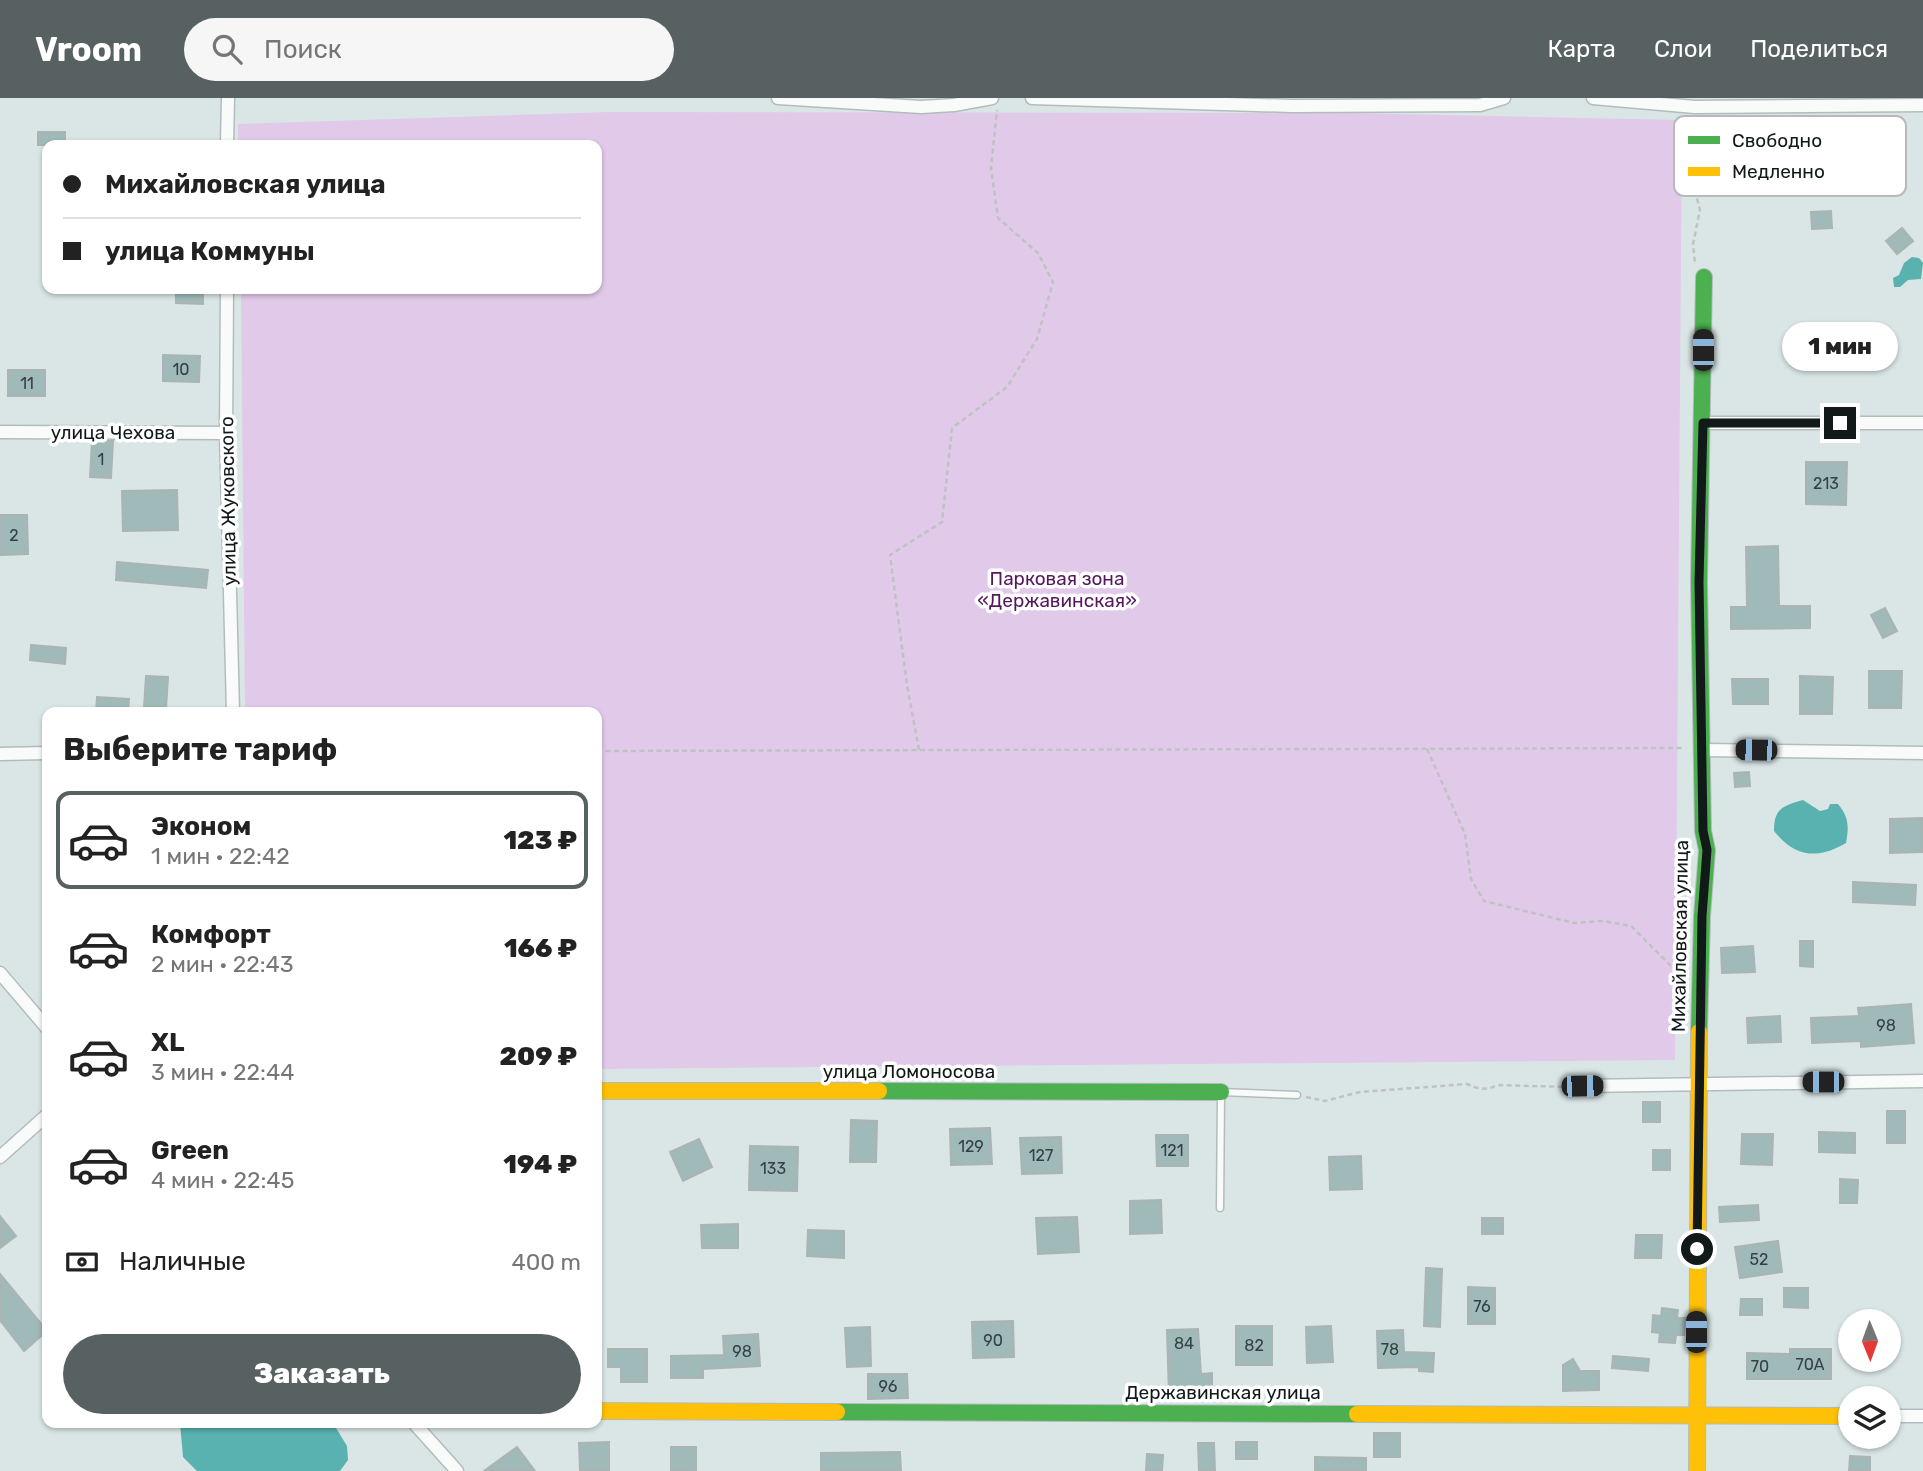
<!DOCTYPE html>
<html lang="ru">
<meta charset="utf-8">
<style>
body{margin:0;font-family:Rubik,sans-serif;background:#f6f6f6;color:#222;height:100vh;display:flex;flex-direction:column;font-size:26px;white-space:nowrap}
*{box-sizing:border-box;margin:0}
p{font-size:23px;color:#767676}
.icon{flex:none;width:38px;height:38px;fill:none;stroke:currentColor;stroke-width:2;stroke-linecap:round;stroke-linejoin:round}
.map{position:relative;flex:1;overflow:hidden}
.panel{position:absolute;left:42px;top:609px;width:560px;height:721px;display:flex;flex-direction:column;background:#fff;border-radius:14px;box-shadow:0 2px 5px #0004}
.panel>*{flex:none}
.top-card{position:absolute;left:42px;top:42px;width:560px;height:154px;border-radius:14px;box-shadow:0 2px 5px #0004;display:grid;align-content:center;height:154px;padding:0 21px;background:#fff}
.needle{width:46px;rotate:179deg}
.controls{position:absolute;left:1838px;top:1211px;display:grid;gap:14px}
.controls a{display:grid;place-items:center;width:63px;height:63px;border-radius:50%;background:#fff;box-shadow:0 2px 5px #0004;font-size:35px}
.end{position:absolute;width:32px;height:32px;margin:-16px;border:9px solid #121919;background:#fff;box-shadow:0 0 0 4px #fff}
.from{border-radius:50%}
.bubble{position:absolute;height:49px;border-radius:24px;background:#fff;box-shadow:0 2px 5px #0004;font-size:23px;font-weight:800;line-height:49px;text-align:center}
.car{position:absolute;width:21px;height:42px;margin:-21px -10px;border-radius:9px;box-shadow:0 0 5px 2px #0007;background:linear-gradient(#222 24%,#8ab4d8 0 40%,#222 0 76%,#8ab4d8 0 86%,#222 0)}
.top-card b{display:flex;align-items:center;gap:24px;height:66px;font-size:26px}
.top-card b+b{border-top:2px solid #e0e0e0}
.top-card i{width:18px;height:18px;background:#222}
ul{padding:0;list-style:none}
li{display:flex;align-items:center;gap:21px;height:98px;margin:0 14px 10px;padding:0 7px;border:4px solid transparent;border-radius:14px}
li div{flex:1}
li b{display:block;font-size:26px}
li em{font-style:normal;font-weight:800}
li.active{border-color:#586161}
li>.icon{width:63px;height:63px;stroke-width:1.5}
h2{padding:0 21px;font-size:32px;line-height:84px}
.pay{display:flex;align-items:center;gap:18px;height:77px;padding:0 21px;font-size:26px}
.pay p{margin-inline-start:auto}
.primary-button{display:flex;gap:14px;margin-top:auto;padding:14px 21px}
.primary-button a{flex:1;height:80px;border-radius:42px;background:#586161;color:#fff;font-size:28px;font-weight:800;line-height:80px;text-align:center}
header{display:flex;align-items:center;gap:42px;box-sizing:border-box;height:98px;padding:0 35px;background:#586161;color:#fff}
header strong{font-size:33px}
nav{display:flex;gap:38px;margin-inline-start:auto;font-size:24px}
.search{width:490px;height:63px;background:#f6f6f6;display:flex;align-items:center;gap:18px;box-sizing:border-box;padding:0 24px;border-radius:38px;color:#767676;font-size:26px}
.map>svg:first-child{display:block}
.green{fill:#e1c9ea}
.water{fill:#59b2b0}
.building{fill:#9fbab9;stroke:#abb4b3;stroke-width:2}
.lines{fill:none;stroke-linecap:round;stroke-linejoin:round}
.lane-casing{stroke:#b3bcbc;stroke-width:9}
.street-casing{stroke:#b3bcbc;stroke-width:15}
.fast-casing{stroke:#b3bcbc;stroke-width:18}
.slow-casing{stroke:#b3bcbc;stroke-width:18}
.path{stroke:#bec3c2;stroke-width:2.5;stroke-dasharray:5 3.5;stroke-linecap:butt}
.lane{stroke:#f9fbfb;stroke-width:6}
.street{stroke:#f9fbfb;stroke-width:12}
.fast{stroke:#4caf50;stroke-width:16}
.slow{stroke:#ffc107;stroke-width:16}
.route{stroke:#121919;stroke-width:9}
.labels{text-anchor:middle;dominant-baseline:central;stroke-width:7;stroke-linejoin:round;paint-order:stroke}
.number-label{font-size:16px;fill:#354141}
.street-label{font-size:19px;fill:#121919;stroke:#fff}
.park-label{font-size:19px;fill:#55185e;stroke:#fff}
.key{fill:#fff;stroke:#b8baba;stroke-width:2}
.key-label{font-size:19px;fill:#121919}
</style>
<header>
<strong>Vroom</strong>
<div class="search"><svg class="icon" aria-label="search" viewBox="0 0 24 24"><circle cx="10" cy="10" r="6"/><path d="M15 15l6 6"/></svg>Поиск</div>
<nav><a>Карта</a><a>Слои</a><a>Поделиться</a></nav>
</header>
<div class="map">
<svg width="1923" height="1373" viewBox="0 0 1923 1373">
<rect width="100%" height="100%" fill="#dae6e6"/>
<path class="green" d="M609 14 1352 15 1682 22 1675 962 597 971V614H245L241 191H597V47H238V26Z"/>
<g class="water">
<path d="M1912 159 1919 160 1923 165 1921 181 1908 182 1900 189H1894L1893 180 1899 177 1904 165Z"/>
<path d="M1803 702 1820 713 1828 711 1830 706H1838C1849 719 1849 729 1846 745 1817 762 1795 759 1774 733 1774 710 1783 708 1803 702Z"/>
<path d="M180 1325H292L294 1327 300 1325H333L347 1348 348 1362 340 1373H197L183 1359Z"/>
</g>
<g class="building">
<rect x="38" y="34" width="27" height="13"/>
<path d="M1831 113 1832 130 1812 131 1811 114Z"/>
<path d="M1902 130 1913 143 1897 156 1886 143Z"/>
<path d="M176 191H203V206L176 205Z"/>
<path d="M163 257 200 258 199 284 163 283Z"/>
<rect x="8" y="272" width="37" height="26"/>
<path d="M92 343H113L111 380 90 379Z"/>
<path d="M1806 364H1847L1846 407 1806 406Z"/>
<path d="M177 392 178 432 123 433 122 393Z"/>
<path d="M0 417H27L28 456 0 457Z"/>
<path d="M1778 448 1779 508H1810V530L1731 531V509H1747L1746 449Z"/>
<path d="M117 464 208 472 206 490 116 482Z"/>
<path d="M1885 510 1897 533 1883 540 1871 517Z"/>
<path d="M31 547 66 550 65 566 30 562Z"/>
<path d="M1869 573H1902L1901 610H1869Z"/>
<path d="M146 578 168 579 166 611 144 609Z"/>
<path d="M1800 578 1833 579 1832 616H1800Z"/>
<path d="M1732 581H1768V606H1733Z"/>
<path d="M97 599 129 601 128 614H96Z"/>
<path d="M1749 674 1750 688 1735 689 1734 675Z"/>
<path d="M1923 720V754L1890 755V721Z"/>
<path d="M1853 784 1916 787 1915 807 1853 804Z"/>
<path d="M1800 843H1813V869L1800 868Z"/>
<path d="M1753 848 1755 874 1722 875 1721 850Z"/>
<path d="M1911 906 1914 945 1861 949V943L1812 945 1811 920 1859 918 1858 910Z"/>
<path d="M1780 918 1781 944 1748 945 1747 920Z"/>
<rect x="1643" y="1004" width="17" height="20"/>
<rect x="1887" y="1013" width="18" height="32"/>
<path d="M851 1022 877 1023 876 1064H850Z"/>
<path d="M990 1030 992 1066 951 1067 950 1031Z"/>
<path d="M1819 1034 1855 1035V1055L1819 1054Z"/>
<path d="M1742 1036H1773L1772 1067 1741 1066Z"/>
<path d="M1156 1037H1188V1068H1157Z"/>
<path d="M1061 1039 1062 1075 1022 1076 1020 1040Z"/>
<path d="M699 1041 712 1069 683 1083 670 1054Z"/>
<path d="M750 1048 798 1049 797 1093 749 1092Z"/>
<rect x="1653" y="1052" width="17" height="20"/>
<path d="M1361 1058 1362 1091 1330 1092 1329 1059Z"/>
<path d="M1840 1081 1858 1082 1857 1105H1840Z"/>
<path d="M1161 1102 1162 1135 1130 1136V1103Z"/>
<path d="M1758 1107 1759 1122 1720 1124 1719 1109Z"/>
<path d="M0 1118 16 1138 0 1150Z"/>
<path d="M1077 1119 1079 1154 1038 1156 1036 1120Z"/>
<rect x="1482" y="1120" width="21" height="16"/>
<path d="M738 1126V1150H702L701 1127Z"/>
<path d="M808 1132 844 1133V1160L807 1158Z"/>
<path d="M1636 1137H1662L1661 1160H1635Z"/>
<path d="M1778 1143 1782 1174 1740 1180 1735 1149Z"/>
<path d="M1426 1170 1442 1171 1440 1229 1424 1228Z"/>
<path d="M0 1176 47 1233 24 1253 0 1222Z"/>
<path d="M1468 1189 1495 1190V1226H1468Z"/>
<path d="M1784 1190H1808V1210L1784 1209Z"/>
<path d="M1741 1201H1762V1217H1740Z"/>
<path d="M1662 1210 1678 1212 1677 1220H1685L1684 1237H1676L1675 1245 1659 1244 1660 1235 1652 1234 1653 1217 1661 1218Z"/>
<path d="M1013 1223 1014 1259 973 1260 972 1224Z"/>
<rect x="1236" y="1228" width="36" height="39"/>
<path d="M1331 1228 1333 1264 1307 1265 1306 1229Z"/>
<path d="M870 1229 871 1268 847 1269 845 1230Z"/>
<path d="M1198 1231 1201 1276 1212 1275V1299L1169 1298 1167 1232Z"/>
<path d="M1403 1232 1404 1254 1434 1255 1433 1274 1419 1273V1269L1378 1270 1377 1233Z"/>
<path d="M758 1236 760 1268 703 1271V1280H671V1258L724 1257 723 1238Z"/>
<path d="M608 1251H647V1284H621V1269H608Z"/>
<path d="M1790 1251H1831V1281H1747V1255L1790 1256Z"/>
<path d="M1613 1258 1649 1261 1648 1273 1612 1270Z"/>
<path d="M1573 1261 1580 1273H1599V1292L1563 1293V1267Z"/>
<path d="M868 1276H907L908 1300 868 1301Z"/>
<rect x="1374" y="1335" width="26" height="24"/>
<path d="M609 1344V1373H580L579 1345Z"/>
<rect x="1236" y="1344" width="21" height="17"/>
<path d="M1198 1345H1214L1215 1373H1199Z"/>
<path d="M517 1349 535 1373H484Z"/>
<rect x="671" y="1349" width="25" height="24"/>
<path d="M900 1354 901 1373H821V1355Z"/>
<path d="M1147 1356 1163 1357 1162 1373H1146Z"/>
<path d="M1850 1358 1870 1359V1373H1849Z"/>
<path d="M1315 1359 1366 1360V1373H1315Z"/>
</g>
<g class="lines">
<defs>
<path id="lane" d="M1220 1110 1221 994 1297 997"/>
<g id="street">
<path d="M778 0 921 9 954 7 992 0"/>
<path d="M1032 0 1292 8 1480 7 1504 0"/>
<path d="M1593 0 1695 9 1923 7"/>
<path d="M227 47 228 0"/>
<path d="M227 191 226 335 233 614"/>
<path d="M1703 325H1923"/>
<path d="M0 334 226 335"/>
<path d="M1701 652 1923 655"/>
<path d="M0 656 47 655"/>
<path d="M0 875 47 930"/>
<path d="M1582 988 1923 983"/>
<path d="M0 1059 47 1017"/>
<path d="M1888 1318H1923"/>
<path d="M414 1325 457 1373"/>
</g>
<g id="fast">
<path d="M1699 934 1702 818 1707 752 1703 733 1699 484 1704 179"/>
<path d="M879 993 1221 994"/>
<path d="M837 1314 1357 1316"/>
</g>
<g id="slow">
<path d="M597 993H879"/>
<path d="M597 1313 837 1314"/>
<path d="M1357 1316 1850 1318"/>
<path d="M1697 1373 1699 934"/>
</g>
</defs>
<use href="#lane" class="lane-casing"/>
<use href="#street" class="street-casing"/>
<use href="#fast" class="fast-casing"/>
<use href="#slow" class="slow-casing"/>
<g class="path">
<path d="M1695 24 1696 97 1700 112 1693 146 1695 166"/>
<path d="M1427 651 1465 736 1471 781 1484 803 1574 825 1603 823 1631 828 1675 872 1683 871"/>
<path d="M919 652 907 587 890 457 942 424 952 330 1007 289 1037 241 1053 184 1038 155 998 120 991 70 997 12"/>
<path d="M597 653 1684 650"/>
<path d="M1306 999 1325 1003 1360 994 1467 986C1478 991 1487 993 1497 987L1568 989"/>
</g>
<use href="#lane" class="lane"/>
<use href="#street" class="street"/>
<use href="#fast" class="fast"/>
<use href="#slow" class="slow"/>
</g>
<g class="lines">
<path class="route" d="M1697 1151 1702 818 1707 752 1703 733 1699 484 1703 325H1840"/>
</g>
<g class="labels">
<g class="number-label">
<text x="181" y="271">10</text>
<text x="27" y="285">11</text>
<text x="101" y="361">1</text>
<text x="1826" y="385">213</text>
<text x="14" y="437">2</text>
<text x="1886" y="927">98</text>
<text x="971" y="1048">129</text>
<text x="1172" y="1052">121</text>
<text x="1041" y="1057">127</text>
<text x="773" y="1070">133</text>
<text x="1759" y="1161">52</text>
<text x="1482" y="1208">76</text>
<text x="993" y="1242">90</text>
<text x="1184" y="1245">84</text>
<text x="1254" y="1247">82</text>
<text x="1390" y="1251">78</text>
<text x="742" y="1253">98</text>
<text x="1810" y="1266">70А</text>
<text x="1760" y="1268">70</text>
<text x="888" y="1288">96</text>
</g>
<g class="street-label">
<text x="113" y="334">улица Чехова</text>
<text transform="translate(228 403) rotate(-91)">улица Жуковского</text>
<text transform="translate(1680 838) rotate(-89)">Михайловская улица</text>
<text x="909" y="973">улица Ломоносова</text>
<text x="1223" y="1294">Державинская улица</text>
</g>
<g class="park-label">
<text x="1057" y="480">Парковая зона<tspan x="1057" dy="22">«Державинская»</tspan></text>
</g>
</g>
<rect x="1674" y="18" width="232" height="80" rx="10" class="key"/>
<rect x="1688" y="38" width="32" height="8" fill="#4caf50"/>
<rect x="1688" y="69" width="32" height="9" fill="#ffc107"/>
<g class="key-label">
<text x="1732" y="49">Свободно</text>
<text x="1732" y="80">Медленно</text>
</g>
</svg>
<div class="controls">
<a><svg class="needle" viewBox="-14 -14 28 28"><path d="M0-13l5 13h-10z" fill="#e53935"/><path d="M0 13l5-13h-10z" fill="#767676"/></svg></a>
<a><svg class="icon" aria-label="layers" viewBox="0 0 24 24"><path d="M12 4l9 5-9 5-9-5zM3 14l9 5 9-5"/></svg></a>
</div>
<i class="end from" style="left:1697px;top:1151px"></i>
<i class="end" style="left:1840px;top:325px"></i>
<div class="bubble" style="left:1782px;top:224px;width:116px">1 мин</div>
<i class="car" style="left:1703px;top:252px;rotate:0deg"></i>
<i class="car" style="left:1756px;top:652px;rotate:271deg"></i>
<i class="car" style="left:1823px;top:984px;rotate:270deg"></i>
<i class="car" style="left:1582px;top:988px;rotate:89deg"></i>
<i class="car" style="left:1696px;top:1234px;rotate:0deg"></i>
<div class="top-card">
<b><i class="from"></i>Михайловская улица</b>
<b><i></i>улица Коммуны</b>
</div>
<section class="panel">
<h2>Выберите тариф</h2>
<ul>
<li class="active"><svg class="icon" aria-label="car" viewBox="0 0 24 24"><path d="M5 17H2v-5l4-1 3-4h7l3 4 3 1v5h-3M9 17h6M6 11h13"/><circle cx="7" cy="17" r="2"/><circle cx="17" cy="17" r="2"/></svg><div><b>Эконом</b><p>1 мин · 22:42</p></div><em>123 ₽</em></li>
<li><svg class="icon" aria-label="car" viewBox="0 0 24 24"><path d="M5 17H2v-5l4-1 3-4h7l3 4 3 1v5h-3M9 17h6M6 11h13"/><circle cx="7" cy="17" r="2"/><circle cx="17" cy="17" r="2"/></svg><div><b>Комфорт</b><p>2 мин · 22:43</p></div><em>166 ₽</em></li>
<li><svg class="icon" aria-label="car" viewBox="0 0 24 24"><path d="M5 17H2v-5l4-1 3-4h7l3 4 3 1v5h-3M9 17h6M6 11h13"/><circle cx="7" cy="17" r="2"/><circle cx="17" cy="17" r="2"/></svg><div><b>XL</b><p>3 мин · 22:44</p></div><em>209 ₽</em></li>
<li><svg class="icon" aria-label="car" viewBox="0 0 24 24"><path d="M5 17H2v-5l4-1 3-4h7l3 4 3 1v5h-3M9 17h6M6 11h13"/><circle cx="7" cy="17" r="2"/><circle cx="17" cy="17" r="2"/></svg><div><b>Green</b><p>4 мин · 22:45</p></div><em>194 ₽</em></li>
</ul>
<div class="pay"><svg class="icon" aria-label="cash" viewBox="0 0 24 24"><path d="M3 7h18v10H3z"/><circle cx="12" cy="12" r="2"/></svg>Наличные<p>400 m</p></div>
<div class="primary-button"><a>Заказать</a></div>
</section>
</div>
